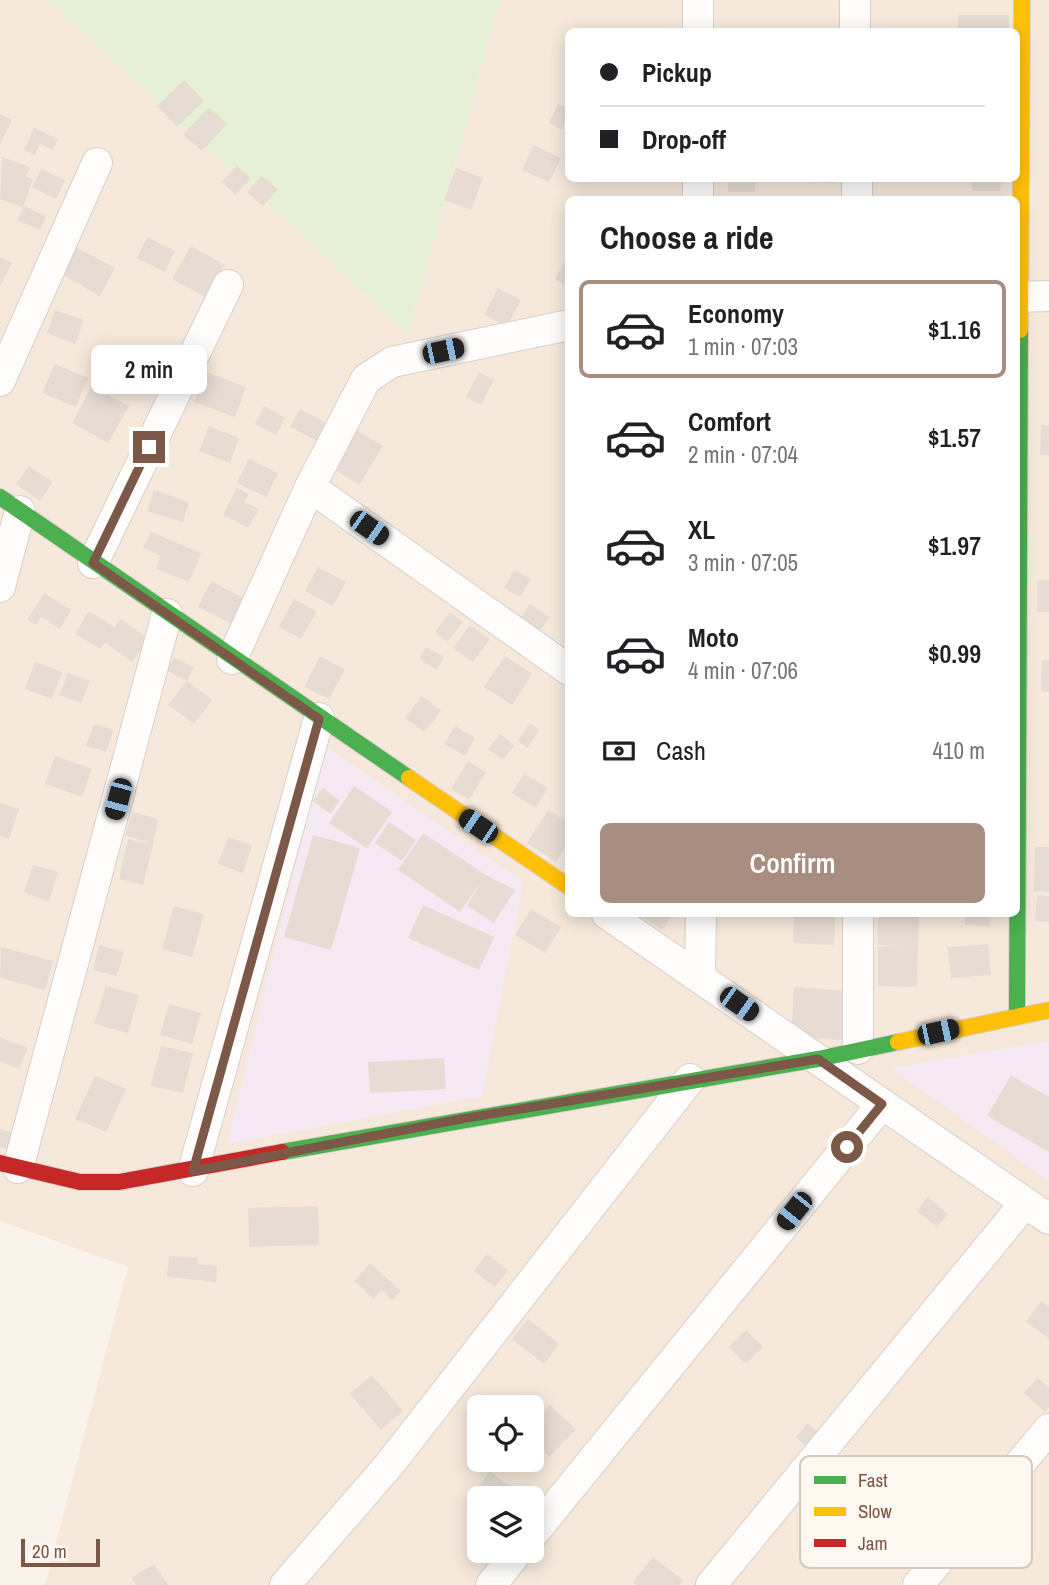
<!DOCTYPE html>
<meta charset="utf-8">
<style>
body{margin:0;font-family:"Archivo Narrow",sans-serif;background:#f2f2f2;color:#202124;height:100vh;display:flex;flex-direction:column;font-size:26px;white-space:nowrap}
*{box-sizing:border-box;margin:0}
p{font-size:23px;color:#757577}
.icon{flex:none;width:38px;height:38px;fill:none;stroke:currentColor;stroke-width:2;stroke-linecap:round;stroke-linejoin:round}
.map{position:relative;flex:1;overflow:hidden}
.side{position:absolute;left:565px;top:196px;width:455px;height:721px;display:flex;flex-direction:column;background:#fff;border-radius:10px;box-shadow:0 4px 18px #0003}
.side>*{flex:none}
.hud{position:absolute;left:565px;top:28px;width:455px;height:154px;border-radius:10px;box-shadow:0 4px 18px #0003;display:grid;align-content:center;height:154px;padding:0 35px;background:#fff}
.buttons{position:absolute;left:467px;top:1395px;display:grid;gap:14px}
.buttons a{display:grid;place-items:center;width:77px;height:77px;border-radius:10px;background:#fff;box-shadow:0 4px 18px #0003;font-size:35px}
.scale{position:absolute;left:21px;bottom:18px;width:79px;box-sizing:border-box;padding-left:7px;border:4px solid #7c5848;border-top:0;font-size:19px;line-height:24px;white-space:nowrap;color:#7c5848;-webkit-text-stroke:5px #fff8f0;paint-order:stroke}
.end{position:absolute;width:32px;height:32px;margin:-16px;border:9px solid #7c5848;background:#fff;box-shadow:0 0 0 4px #fff}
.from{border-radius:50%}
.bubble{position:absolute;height:49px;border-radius:10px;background:#fff;box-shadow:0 4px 18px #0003;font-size:23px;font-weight:600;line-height:49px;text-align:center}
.car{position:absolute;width:21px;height:42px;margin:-21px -10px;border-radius:9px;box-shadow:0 0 5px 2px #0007;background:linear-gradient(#222 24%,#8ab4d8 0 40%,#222 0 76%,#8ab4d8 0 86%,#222 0)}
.hud b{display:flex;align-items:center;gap:24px;height:66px;font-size:26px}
.hud b+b{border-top:2px solid #e0e0e0}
.hud i{width:18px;height:18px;background:#202124}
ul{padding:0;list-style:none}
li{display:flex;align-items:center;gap:21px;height:98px;margin:0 14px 10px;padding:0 21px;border:4px solid transparent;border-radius:10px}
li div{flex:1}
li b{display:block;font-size:26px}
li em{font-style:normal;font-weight:600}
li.selected{border-color:#a88e81}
li>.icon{width:63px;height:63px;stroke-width:1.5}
h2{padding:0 35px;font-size:32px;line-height:84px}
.pay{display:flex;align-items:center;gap:18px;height:77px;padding:0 35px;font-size:26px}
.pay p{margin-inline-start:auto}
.action{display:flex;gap:14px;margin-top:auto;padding:14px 35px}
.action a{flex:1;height:80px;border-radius:10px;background:#a88e81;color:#fff;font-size:28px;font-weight:600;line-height:80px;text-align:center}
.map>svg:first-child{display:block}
.residential{fill:#f6e9dc;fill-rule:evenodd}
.education{fill:#f5eaf4}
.green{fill:#e6f0d5}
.building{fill:#e6dcd3}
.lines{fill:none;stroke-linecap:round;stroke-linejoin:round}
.street-casing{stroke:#d8cfc9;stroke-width:32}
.fast-casing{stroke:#d9cfc8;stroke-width:18}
.slow-casing{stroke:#d9cfc8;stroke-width:18}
.jam-casing{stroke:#d9cfc8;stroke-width:18}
.street{stroke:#fefdfc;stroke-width:30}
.fast{stroke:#4caf50;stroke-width:16}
.slow{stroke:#ffc107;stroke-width:16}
.jam{stroke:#c62828;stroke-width:16}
.route{stroke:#7c5848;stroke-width:9}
.key{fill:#fff8f0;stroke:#d8c8be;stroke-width:2}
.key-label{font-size:19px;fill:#7c5848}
</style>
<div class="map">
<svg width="1049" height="1585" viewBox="0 0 1049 1585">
<rect width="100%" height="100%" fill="#f9f3ec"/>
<path class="residential" d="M0 0H48L408 334 500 0H1049V1585H45L128 1267 0 1221ZM569 32H1017V178H569ZM569 200H1017V914H569ZM480 1407H532V1460H480ZM480 1498H532V1550H480Z"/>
<g class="education">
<path d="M325 746 523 882 482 1096 227 1144Z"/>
<path d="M1049 1041V1181L891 1068Z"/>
</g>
<path class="green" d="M48 0H500L408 334Z"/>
<g class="building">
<rect x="958" y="15" width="51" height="17"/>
<path d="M184 80 204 101 177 127 157 106Z"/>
<path d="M558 104 569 109 562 130 549 123Z"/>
<path d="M209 107 227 124 202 151 183 135Z"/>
<path d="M0 114 12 120 0 145Z"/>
<path d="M34 128 58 139 53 150 40 144 35 155 24 150Z"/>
<path d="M534 145 561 158 549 182 522 170Z"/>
<path d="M2 157 30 167 26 177 33 179 23 208 0 199Z"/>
<path d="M237 166 251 179 235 195 222 181Z"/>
<path d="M456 168 483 178 471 210 444 200Z"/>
<path d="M41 169 65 180 56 199 32 187Z"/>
<path d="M262 176 278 189 263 206 247 192Z"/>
<path d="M728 178H756L755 192H728Z"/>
<path d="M794 178H834V183L794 182Z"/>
<path d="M972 178H1001L1000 191H972Z"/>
<path d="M24 206 46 216 40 230 17 220Z"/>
<path d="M147 237 175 251 165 272 137 258Z"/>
<path d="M74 246 115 268 100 296 59 273Z"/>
<path d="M191 246 225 265 207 298 172 279Z"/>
<path d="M569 254V287L555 279Z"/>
<path d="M0 257 12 263 0 286Z"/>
<path d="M498 288 521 300 507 326 484 315Z"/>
<path d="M55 310 84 320 75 344 47 333Z"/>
<path d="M111 349 133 361 121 382 99 370Z"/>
<path d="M145 353 173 363 162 393 134 383Z"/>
<path d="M55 364 88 378 76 407 42 393Z"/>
<path d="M206 372 246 387 235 417 194 402Z"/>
<path d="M479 372 494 380 481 405 466 397Z"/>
<path d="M92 386 129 406 108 443 72 423Z"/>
<path d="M264 406 285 418 276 435 255 424Z"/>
<path d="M300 409 329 424 319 442 290 427Z"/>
<path d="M1041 425 1049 426V455H1040Z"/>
<path d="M209 426 239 438 230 463 199 451Z"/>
<path d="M356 430 383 446 359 485 332 468Z"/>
<path d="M249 459 278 473 266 497 237 483Z"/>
<path d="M29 466 53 482 40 501 16 484Z"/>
<path d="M237 488 249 494 244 502 259 509 248 528 223 515Z"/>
<path d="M154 490 189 502 183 522 147 511Z"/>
<path d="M151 532 201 553 189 582 156 569 160 556 143 548Z"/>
<path d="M318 567 346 582 333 606 305 591Z"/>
<path d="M514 570 531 579 520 597 504 588Z"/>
<path d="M1049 580V612H1037V581Z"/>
<path d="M211 581 249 601 236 626 198 607Z"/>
<path d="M44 593 71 610 60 629 41 617 36 625 27 620Z"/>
<path d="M294 599 317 611 301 639 279 627Z"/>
<path d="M530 604 550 617 538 634 518 621Z"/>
<path d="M89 611 114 627 121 619 149 639 132 662 105 642 101 649 75 634Z"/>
<path d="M450 612 463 622 447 642 435 632Z"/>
<path d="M470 625 490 639 473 662 453 648Z"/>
<path d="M426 647 444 657 437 670 419 659Z"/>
<path d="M320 656 345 669 329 699 304 687Z"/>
<path d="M505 656 532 674 512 705 484 687Z"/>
<path d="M174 658 194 667 187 681 167 671Z"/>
<path d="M1042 660H1049V692L1041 691Z"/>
<path d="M35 662 62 672 52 699 25 689Z"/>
<path d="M68 673 90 681 81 703 59 695Z"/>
<path d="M187 681 212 700 194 724 168 705Z"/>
<path d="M422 696 441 711 424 732 405 718Z"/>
<path d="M530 723 539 730 527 748 518 741Z"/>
<path d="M94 724 114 730 106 752 86 746Z"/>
<path d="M455 726 475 738 465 756 444 744Z"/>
<path d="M500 734 514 746 503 760 488 749Z"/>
<path d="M55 756 92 769 82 797 45 784Z"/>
<path d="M468 761 486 772 469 800 451 789Z"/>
<path d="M524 774 548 788 536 808 512 793Z"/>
<path d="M354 786 392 812 367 848 329 823Z"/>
<path d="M323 788 340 801 330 814 313 801Z"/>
<path d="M0 803 19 809 9 839 0 836Z"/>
<path d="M548 810 569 823V842L556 862 527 843Z"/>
<path d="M133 812 158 819 153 845 125 835Z"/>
<path d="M389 822 416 840 402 861 375 843Z"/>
<path d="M423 833 486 875 515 890 494 923 467 906 481 882 460 912 398 870Z"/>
<path d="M313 835 360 848 331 950 284 937Z"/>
<path d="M228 837 252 845 243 873 218 864Z"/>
<path d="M128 839 153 845 143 885 119 879Z"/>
<path d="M1035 847H1049V892L1034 891Z"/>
<path d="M33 865 58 872 49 901 24 893Z"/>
<path d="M1037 895 1049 896V922L1035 921Z"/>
<path d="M423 905 494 937 479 970 408 938Z"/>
<path d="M174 906 204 914 192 957 162 949Z"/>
<path d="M531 909 561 927 545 953 515 935Z"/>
<path d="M638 914H673L662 930Z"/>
<path d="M794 914H835L834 945 793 943Z"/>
<path d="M878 914H919L917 987 878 986V947L901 946 877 945Z"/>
<path d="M965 914H991L990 926 965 925Z"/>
<path d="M988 944 991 975 951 978 947 947Z"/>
<path d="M99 945 124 952 117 976 93 970Z"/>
<path d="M1 947 53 961 45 990 0 978Z"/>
<path d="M106 986 139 995 128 1033 94 1024Z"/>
<path d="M794 987 846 991 842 1040 791 1037Z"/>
<path d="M169 1004 201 1013 192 1044 160 1035Z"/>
<path d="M0 1037 28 1048 19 1069 0 1061Z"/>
<path d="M161 1046 193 1053 183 1093 151 1086Z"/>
<path d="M444 1058 446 1089 370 1093 368 1062Z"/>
<path d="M1011 1075 1049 1097V1152L987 1116Z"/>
<path d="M95 1076 126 1089 106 1132 75 1119Z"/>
<path d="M0 1129 15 1133 11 1150 0 1147Z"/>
<path d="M928 1197 948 1214 937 1227 917 1211Z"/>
<path d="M318 1206 319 1245 249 1247 248 1208Z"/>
<path d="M487 1254 508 1270 495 1287 474 1271Z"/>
<path d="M169 1256 198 1258 197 1264 217 1266 216 1282 167 1277Z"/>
<path d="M370 1263 401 1291 392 1300 382 1290 374 1299 354 1281Z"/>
<path d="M1041 1301 1049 1306V1339L1026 1322Z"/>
<path d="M528 1319 559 1344 544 1364 512 1339Z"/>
<path d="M746 1330 763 1347 746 1364 729 1347Z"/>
<path d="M372 1375 403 1411 381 1430 350 1394Z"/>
<path d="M1038 1378 1049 1388V1407L1045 1412 1024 1393Z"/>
<path d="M550 1405 576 1430 549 1457 532 1440V1424Z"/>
<path d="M808 1423 821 1435 809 1449 796 1437Z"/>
<path d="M490 1471 516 1491 510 1498H480V1507L469 1499Z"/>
<path d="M653 1557 683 1580 679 1585H637L633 1582Z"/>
<path d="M154 1564 168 1585H136L131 1578Z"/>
</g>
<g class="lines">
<defs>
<g id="street">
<path d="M855 0V32"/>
<path d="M698 32V0"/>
<path d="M857 178V200"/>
<path d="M698 200V178"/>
<path d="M1017 297 1049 296"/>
<path d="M0 381 97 163"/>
<path d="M310 487 569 670"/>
<path d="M93 563 228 285"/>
<path d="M0 587 20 511"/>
<path d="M232 659 310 487 366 379 392 362 569 325"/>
<path d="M607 914 1049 1219"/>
<path d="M700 976 701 914"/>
<path d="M858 1049V914"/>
<path d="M18 1168 167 614"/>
<path d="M193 1171 319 718"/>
<path d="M532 1535 882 1104"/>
<path d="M285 1585 389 1465 690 1079"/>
<path d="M491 1585 519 1550"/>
<path d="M711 1585 1025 1203"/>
<path d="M918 1585 1049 1429"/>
</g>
<g id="fast">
<path d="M0 497 409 778"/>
<path d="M1017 1015 1020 330"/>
<path d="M282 1152 818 1059 898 1042"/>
</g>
<g id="slow">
<path d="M1020 330 1022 0"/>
<path d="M409 778 569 887"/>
<path d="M898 1042 1049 1010"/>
</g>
<path id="jam" d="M0 1163 80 1182H119L282 1152"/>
</defs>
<use href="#street" class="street-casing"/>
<use href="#fast" class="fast-casing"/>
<use href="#slow" class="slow-casing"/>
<use href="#jam" class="jam-casing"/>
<use href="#street" class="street"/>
<use href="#fast" class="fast"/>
<use href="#slow" class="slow"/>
<use href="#jam" class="jam"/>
</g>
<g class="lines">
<path class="route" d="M149 447 93 563 319 719 193 1171 461 1119 818 1059 882 1104 847 1147"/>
</g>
<rect x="800" y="1456" width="232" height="112" rx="10" class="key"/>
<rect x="814" y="1476" width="32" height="8" fill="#4caf50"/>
<rect x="814" y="1507" width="32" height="9" fill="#ffc107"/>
<rect x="814" y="1539" width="32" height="8" fill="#c62828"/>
<g class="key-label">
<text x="858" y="1487">Fast</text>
<text x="858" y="1518">Slow</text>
<text x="858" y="1550">Jam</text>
</g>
</svg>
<div class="buttons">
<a><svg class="icon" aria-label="locate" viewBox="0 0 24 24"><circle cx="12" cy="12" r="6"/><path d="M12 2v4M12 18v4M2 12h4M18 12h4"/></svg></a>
<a><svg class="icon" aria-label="layers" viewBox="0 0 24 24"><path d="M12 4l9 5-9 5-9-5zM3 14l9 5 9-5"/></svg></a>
</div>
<div class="scale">20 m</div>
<i class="end from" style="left:847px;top:1147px"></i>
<i class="end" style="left:149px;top:447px"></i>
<div class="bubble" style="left:91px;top:345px;width:116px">2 min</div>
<i class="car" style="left:443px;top:351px;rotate:78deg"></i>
<i class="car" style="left:369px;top:528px;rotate:125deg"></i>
<i class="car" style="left:118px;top:799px;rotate:195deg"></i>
<i class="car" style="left:478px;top:826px;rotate:304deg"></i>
<i class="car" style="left:739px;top:1004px;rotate:125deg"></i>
<i class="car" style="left:938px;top:1032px;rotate:78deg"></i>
<i class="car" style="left:794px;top:1211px;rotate:219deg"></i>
<div class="hud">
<b><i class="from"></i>Pickup</b>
<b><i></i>Drop-off</b>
</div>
<section class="side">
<h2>Choose a ride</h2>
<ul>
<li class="selected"><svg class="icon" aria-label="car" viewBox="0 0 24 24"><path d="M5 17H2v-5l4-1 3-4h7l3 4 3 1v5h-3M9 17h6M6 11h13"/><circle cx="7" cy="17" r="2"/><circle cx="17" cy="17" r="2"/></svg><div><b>Economy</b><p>1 min · 07:03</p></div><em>$1.16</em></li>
<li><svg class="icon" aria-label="car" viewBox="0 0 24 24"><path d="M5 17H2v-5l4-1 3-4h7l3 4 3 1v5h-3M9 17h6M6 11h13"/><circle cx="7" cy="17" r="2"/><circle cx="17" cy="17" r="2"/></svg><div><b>Comfort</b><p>2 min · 07:04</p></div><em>$1.57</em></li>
<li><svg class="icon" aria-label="car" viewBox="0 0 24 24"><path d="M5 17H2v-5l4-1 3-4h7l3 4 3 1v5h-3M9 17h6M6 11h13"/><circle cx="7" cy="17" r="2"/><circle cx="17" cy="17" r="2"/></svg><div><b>XL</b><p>3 min · 07:05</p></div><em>$1.97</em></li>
<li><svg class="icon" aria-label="car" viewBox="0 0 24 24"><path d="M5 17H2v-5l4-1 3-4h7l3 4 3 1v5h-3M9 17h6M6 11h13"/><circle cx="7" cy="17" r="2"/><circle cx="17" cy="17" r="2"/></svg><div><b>Moto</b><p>4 min · 07:06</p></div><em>$0.99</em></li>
</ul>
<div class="pay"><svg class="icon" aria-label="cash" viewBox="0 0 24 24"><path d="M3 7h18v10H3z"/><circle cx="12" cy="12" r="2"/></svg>Cash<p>410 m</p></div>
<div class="action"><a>Confirm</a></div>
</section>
</div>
